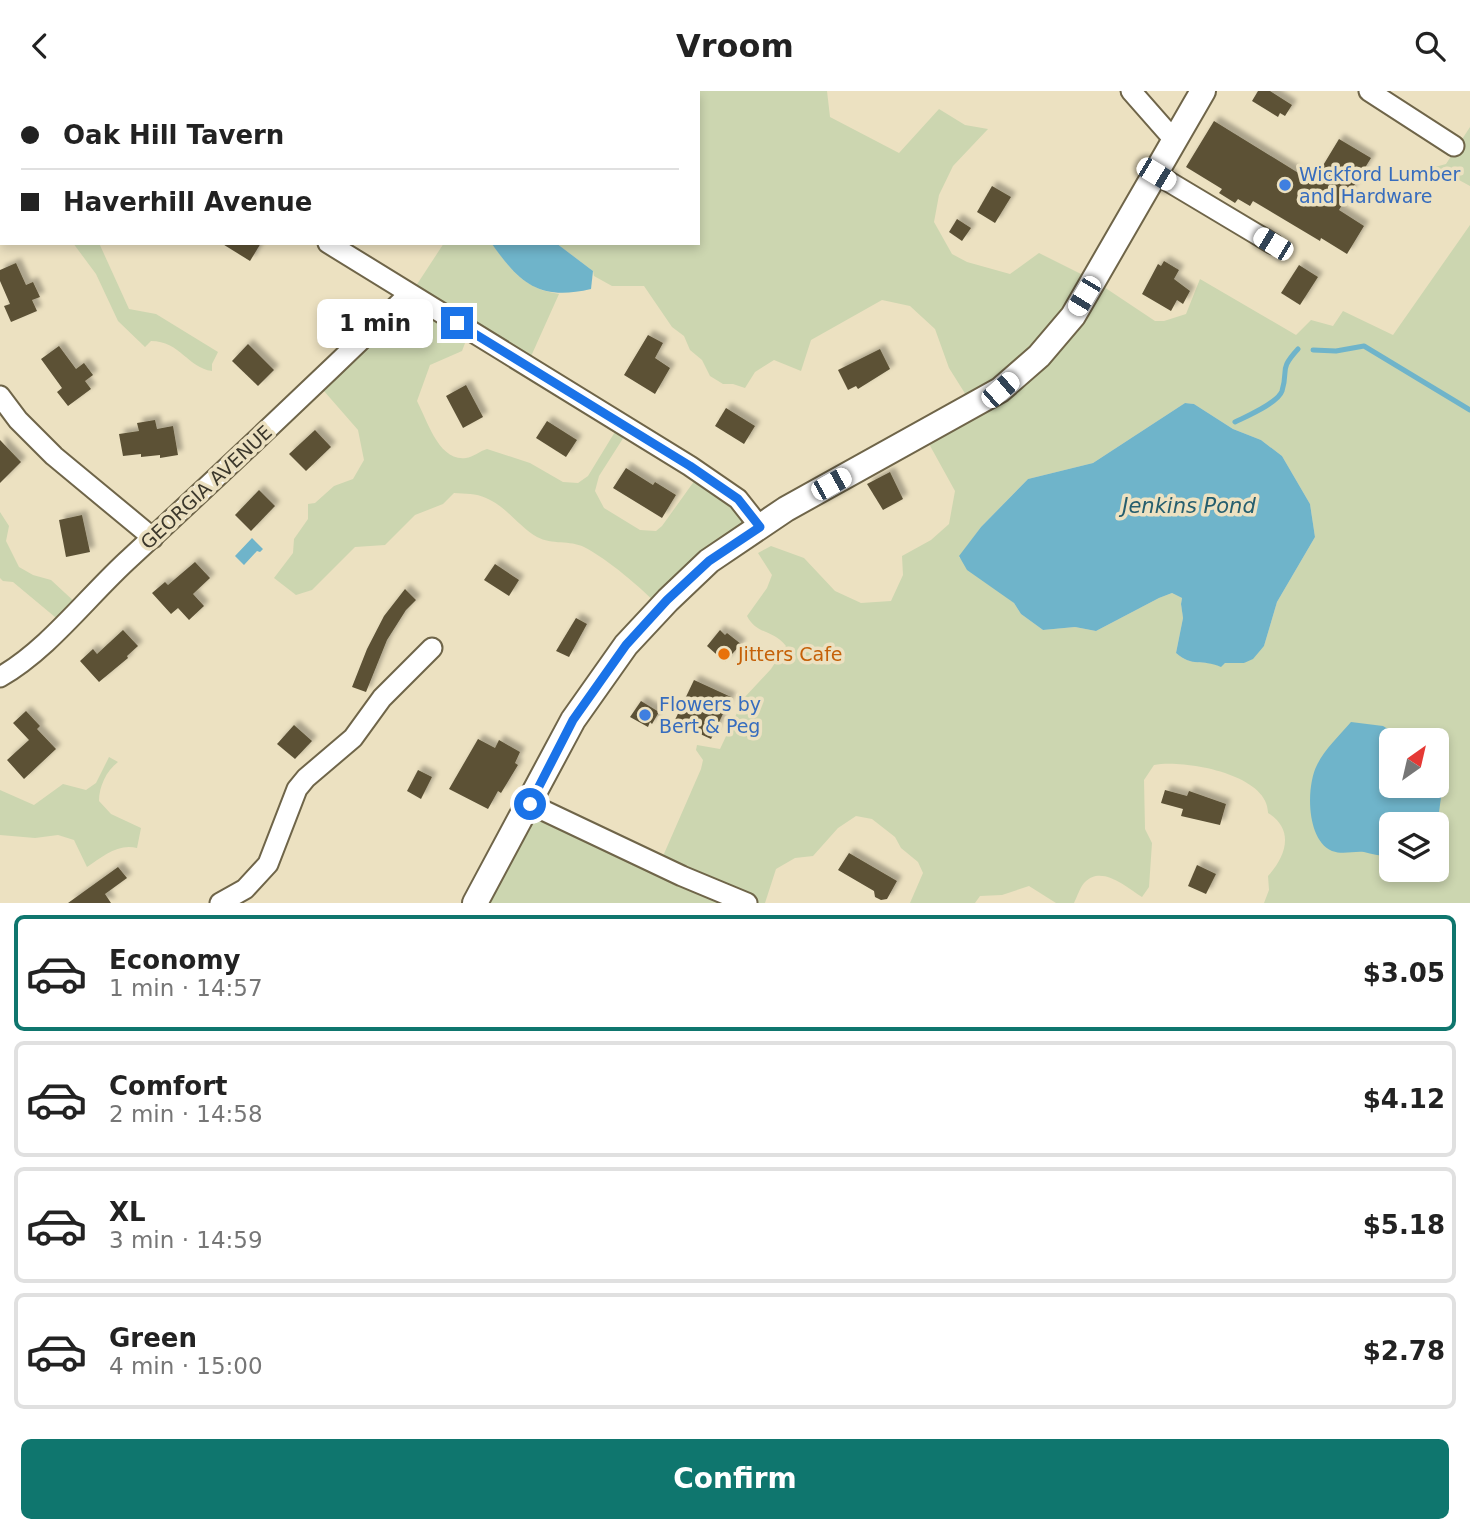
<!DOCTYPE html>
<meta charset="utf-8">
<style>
body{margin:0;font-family:"DejaVu Sans",sans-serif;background:#f2f2f2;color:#222;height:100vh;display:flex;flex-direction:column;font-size:26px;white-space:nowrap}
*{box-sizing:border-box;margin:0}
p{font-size:23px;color:#767676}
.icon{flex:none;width:38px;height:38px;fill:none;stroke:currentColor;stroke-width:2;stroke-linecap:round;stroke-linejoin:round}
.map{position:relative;height:812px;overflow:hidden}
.panel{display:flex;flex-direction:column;background:#fff;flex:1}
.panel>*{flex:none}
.top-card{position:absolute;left:0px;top:0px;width:700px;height:154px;box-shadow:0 4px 10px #0003;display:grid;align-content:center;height:154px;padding:0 21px;background:#fff}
.needle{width:46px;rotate:34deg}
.tools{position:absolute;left:1379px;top:637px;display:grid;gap:14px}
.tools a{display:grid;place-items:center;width:70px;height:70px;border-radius:10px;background:#fff;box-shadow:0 4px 10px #0003;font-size:35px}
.end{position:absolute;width:32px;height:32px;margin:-16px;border:9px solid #1a73e8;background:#fff;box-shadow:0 0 0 4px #fff}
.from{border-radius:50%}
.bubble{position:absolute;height:49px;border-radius:10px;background:#fff;box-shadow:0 4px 10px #0003;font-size:23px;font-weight:700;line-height:49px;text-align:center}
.car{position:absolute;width:21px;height:42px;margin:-21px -10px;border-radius:9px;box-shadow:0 0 5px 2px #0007;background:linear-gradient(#fff 24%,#345 0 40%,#fff 0 76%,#345 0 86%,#fff 0)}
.top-card b{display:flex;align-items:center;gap:24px;height:66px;font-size:26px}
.top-card b+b{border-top:2px solid #e0e0e0}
.top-card i{width:18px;height:18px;background:#222}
ul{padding:12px 0 0;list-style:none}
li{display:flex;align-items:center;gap:21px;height:116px;margin:0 14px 10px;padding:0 7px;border:4px solid #e0e0e0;border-radius:10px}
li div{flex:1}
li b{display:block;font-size:26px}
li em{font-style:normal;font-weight:700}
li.active{border-color:#0f766e}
li>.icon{width:63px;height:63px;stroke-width:1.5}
.primary-button{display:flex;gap:14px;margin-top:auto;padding:14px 21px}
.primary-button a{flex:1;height:80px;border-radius:10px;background:#0f766e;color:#fff;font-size:28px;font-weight:700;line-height:80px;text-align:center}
header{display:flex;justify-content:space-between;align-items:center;height:91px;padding:0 21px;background:#fff;font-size:32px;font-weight:700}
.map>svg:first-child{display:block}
.green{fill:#ccd6b0;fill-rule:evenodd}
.water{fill:#6fb4ca}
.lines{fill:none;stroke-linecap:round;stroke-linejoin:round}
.stream{stroke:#6fb4ca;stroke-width:5}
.building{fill:#5b5136;filter:url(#shadow)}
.minor-casing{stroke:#6f6549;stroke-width:23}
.major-casing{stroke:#6f6549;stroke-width:28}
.minor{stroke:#fff;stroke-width:19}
.major{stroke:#fff;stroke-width:24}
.route{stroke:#1a73e8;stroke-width:9}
.shop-dot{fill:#3f7fe0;stroke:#ece1c1;stroke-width:2.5}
.food-dot{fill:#e8710a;stroke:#ece1c1;stroke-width:2.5}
.labels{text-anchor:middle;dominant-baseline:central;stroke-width:7;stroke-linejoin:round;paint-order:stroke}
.shop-label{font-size:19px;fill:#366cbe;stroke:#ece1c1;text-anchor:start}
.street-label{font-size:19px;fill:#3c382c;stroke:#ece1c1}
.food-label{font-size:19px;fill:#c56008;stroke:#ece1c1;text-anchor:start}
.water-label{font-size:21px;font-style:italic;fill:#255e6e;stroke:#ece1c1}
</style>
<header><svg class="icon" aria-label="back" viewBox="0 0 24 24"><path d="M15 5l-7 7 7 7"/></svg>Vroom<svg class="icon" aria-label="search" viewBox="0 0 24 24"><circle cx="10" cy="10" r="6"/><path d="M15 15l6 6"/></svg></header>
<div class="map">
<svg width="1470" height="812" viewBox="0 0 1470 812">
<defs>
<filter id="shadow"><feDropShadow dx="5" dy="-5" stdDeviation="2" flood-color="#0004"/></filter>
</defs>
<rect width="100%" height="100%" fill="#ece1c1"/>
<g class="green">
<path d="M358 0H827L830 26 899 62 939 18 965 34 988 38 953 75 939 104 934 131 952 163 967 171 1010 183 1039 162 1095 190 1155 230H1164L1186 223 1200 188 1296 244 1311 229 1333 235 1343 220 1393 244 1470 134V812H1264L1269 799 1268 785C1286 765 1295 739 1268 722 1269 683 1183 668 1154 674L1144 689 1145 738 1152 752 1149 796 1142 806C1126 796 1102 774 1085 791 1080 796 1077 806 1074 812H1056L1029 795 1002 804 980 805 975 812H910L923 782 918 771 901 757 895 746 872 728 856 725 838 737 813 765 795 767 776 778 765 812H474L529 714 660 772 701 678 703 669 696 659 697 654 720 658 744 607 771 578 786 555C772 538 757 544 747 525L767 497 772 484 758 462 771 455 804 467 835 500 861 512 891 510 903 484 902 465 931 449 949 433 955 400 923 342 971 312 949 277 935 238 910 215 882 209 811 249 801 280 774 269 755 281 745 297 733 293H723L710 285 702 269 690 259 684 245 672 236 644 195H612L594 185 593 180 556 152H698V2ZM1185 312 1194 313 1233 338 1261 349 1282 365 1310 413 1315 446 1277 511 1264 555 1244 572H1225L1220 575C1201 567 1193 577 1176 562L1183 527 1181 513 1182 507 1172 502 1159 507 1096 540 1075 536 1043 539 1021 523 1014 512 959 466 981 436 1028 388 1093 372ZM1391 649H1437V695H1391ZM1391 733H1437V779H1391Z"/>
<path d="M1470 36V95L1435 76 1446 73Z"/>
<path d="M73 152H99L129 218 156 223 218 261 212 273V280C188 277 180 250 151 250L145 256 118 230 96 183Z"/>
<path d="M444 152H492C510 179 525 198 559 203L528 272 470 239 462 260 430 274 417 310C427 329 439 371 466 367 473 366 480 360 487 358L530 372 563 391 578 392 588 385 621 331 629 338 599 385 595 400 604 417 640 439 656 440 662 435 700 382 760 432 660 516C640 496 609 469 584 456 570 449 552 454 537 446 518 435 506 415 486 407 476 402 465 403 454 402L443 413 415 424 385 454 355 456 312 499 296 504 274 487 293 462 294 448 308 428V413L315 412 334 395 353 388 364 369 358 339 317 292 412 201Z"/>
<path d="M0 421 9 435 6 450 19 476 33 484 51 489 78 514 61 531 13 491 3 490 0 487Z"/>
<path d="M109 666 118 671C106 680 99 696 99 710L111 723 141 737 137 757C118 752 102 766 87 776L74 749 58 744 35 747 0 744V699L34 714 63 693 86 699 96 692Z"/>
</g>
<g class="water">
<path d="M556 152 593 180 591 198C540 210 520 193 492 153Z"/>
<path d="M1185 312 1194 313 1233 338 1261 349 1282 365 1310 413 1315 446 1277 511 1264 555 1253 568 1244 572H1225L1221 576C1201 567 1193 577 1176 562L1183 527 1181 513 1182 507 1172 502 1159 507 1096 540 1075 536 1043 539 1021 523 1014 512 967 479 959 465 981 436 1028 388 1093 372Z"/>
<path d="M252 447 263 458 260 461 257 460 244 474 235 465Z"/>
<path d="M1351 631 1383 635 1406 649H1391V695H1437V691L1442 699 1437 736V733H1391V765C1382 766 1373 763 1364 761 1353 760 1343 764 1332 760 1306 749 1306 695 1317 674 1324 659 1340 644 1351 631Z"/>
</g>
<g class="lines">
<g class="stream">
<path d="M1313 259 1336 260 1364 255 1470 319"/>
<path d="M1235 331C1247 325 1278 312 1282 300 1289 277 1278 280 1298 258"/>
</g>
</g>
<g class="building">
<path d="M1258 0H1270L1292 14 1285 25 1280 22 1278 26 1252 10Z"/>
<path d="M1214 30 1313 91 1339 48 1371 67 1339 119 1364 135 1347 163 1321 147 1320 150 1253 110 1250 115 1238 108 1235 112 1219 102 1222 98 1186 76Z"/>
<path d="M992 95 1011 106 995 132 977 121Z"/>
<path d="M957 128 971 137 962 150 949 141Z"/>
<path d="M221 152H261L250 170Z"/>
<path d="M1164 170 1179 179 1174 188 1190 200 1183 213 1177 209 1171 220 1142 203 1158 173 1161 175Z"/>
<path d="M16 172 26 194 33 191 40 206 32 209 37 220 11 231 4 215 10 213 0 190V179Z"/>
<path d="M1299 174 1318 186 1300 214 1281 202Z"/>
<path d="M648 244 663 252 655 267 670 277 655 303 624 284Z"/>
<path d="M248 253 274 279 258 295 232 270Z"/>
<path d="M59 255 76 278 84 272 93 284 85 290 91 298 68 315 57 301 62 297 41 268Z"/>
<path d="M880 258 890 278 858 298 856 295 848 299 838 279Z"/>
<path d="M466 294 483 326 463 337 446 305Z"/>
<path d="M726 317 755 335 744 353 715 335Z"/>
<path d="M155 329 157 338 173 335 178 364 160 367V364L141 366V363L123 365 119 343 139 340 137 332Z"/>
<path d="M547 330 577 349 566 366 536 347Z"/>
<path d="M315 339 331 356 306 380 289 363Z"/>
<path d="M0 349 21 371 0 392Z"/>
<path d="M626 377 653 394 655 391 676 404 662 427 613 397Z"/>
<path d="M890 381 903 408 883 419 867 393Z"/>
<path d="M259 399 275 415 251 440 235 424Z"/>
<path d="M82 424 90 461 66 466 59 429Z"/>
<path d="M195 471 210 487 193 503 204 515 189 529 178 517 171 523 152 502 165 491 168 494Z"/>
<path d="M495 473 519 489 509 505 484 489Z"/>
<path d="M405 498 416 509 406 519 387 549 366 601 352 596 367 558 384 525Z"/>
<path d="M576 527 587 533 569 566 556 560Z"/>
<path d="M123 539 138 555 127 565 128 567 99 591 80 570 93 558 97 563Z"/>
<path d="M720 539 725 544 727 542 741 553 725 571 707 555Z"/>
<path d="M694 589 731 606 711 648 674 631Z"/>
<path d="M641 610 659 621 652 633 650 631 648 636 630 626Z"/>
<path d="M26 620 40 635 37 638 56 658 24 688 7 669 29 649 13 632Z"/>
<path d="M294 634 312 650 295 668 277 653Z"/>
<path d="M478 648 495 657 499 649 520 661 515 672 518 674 501 702 498 700 488 718 449 698Z"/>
<path d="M418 679 432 686 421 708 407 700Z"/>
<path d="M1165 699 1187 705 1189 700 1226 713 1220 734 1181 725 1183 718 1161 712Z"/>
<path d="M849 762 897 790 887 808 881 809 875 806 874 800 838 779Z"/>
<path d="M1197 774 1216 783 1206 803 1188 795Z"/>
<path d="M118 776 127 787 105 803 111 812H68Z"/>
</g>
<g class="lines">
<defs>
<g id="minor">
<path d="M164 0 165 2"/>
<path d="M1131 0 1175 50"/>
<path d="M1369 0 1454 55"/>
<path d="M1156 83 1273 153"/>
<path d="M328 152 690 375 738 408 760 436"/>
<path d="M0 305 18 329 54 365 153 447"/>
<path d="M0 586C49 558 88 505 130 467 224 380 317 292 409 203"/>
<path d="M530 713 682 785 747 812"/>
<path d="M220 812 245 798 268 773 297 698 306 687 353 647 382 607 432 557"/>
</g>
<path id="major" d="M475 812 573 629 626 554 668 509 709 470 786 418 1000 299 1039 265 1073 225 1203 0"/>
</defs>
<use href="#minor" class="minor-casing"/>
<use href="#major" class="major-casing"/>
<use href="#minor" class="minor"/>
<use href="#major" class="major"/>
</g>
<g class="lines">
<path class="route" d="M457 232 690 375 738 408 760 436 709 470 667 509 626 554 573 629 530 713"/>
</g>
<g class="shop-dot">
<circle cx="1285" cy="94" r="7"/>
<circle cx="645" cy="624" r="7"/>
</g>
<circle class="food-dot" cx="724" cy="563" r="7"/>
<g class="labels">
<g class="shop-label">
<text x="1299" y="83">Wickford Lumber<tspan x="1299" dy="22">and Hardware</tspan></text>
<text x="659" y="613">Flowers by<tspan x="659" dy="22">Bert &amp; Peg</tspan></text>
</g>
<g class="street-label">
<text transform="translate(206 396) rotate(-43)">GEORGIA AVENUE</text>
</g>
<g class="food-label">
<text x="738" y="563">Jitters Cafe</text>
</g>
<g class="water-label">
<text x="1189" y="415">Jenkins Pond</text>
</g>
</g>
</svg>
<div class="tools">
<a><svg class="needle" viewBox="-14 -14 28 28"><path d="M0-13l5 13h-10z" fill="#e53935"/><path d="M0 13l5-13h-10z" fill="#767676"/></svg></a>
<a><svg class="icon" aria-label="layers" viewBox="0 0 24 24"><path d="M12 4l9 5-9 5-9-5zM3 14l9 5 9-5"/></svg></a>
</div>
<i class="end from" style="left:530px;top:713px"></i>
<i class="end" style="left:457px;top:232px"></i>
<div class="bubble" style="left:317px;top:208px;width:116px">1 min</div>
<i class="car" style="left:1156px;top:83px;rotate:121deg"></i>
<i class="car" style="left:1273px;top:153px;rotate:301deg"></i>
<i class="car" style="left:1084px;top:205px;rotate:211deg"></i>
<i class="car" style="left:1000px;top:299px;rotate:49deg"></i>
<i class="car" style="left:831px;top:393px;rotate:61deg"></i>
<div class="top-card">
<b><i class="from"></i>Oak Hill Tavern</b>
<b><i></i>Haverhill Avenue</b>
</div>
</div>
<section class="panel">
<ul>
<li class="active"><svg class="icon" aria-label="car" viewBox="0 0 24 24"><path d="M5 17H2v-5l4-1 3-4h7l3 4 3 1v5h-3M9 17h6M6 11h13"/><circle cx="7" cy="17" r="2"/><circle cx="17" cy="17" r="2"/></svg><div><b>Economy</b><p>1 min · 14:57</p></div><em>$3.05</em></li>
<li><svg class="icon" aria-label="car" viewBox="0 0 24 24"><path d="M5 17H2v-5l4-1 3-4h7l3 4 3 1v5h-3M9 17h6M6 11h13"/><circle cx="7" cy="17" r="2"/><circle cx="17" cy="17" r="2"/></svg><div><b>Comfort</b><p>2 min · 14:58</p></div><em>$4.12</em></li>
<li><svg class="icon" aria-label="car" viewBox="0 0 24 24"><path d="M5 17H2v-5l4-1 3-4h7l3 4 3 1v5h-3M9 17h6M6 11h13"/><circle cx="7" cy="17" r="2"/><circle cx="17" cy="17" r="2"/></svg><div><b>XL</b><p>3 min · 14:59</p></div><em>$5.18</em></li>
<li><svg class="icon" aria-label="car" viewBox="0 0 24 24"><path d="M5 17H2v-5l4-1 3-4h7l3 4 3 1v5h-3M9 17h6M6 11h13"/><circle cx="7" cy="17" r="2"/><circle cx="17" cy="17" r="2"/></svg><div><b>Green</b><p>4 min · 15:00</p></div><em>$2.78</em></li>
</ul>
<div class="primary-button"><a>Confirm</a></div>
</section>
